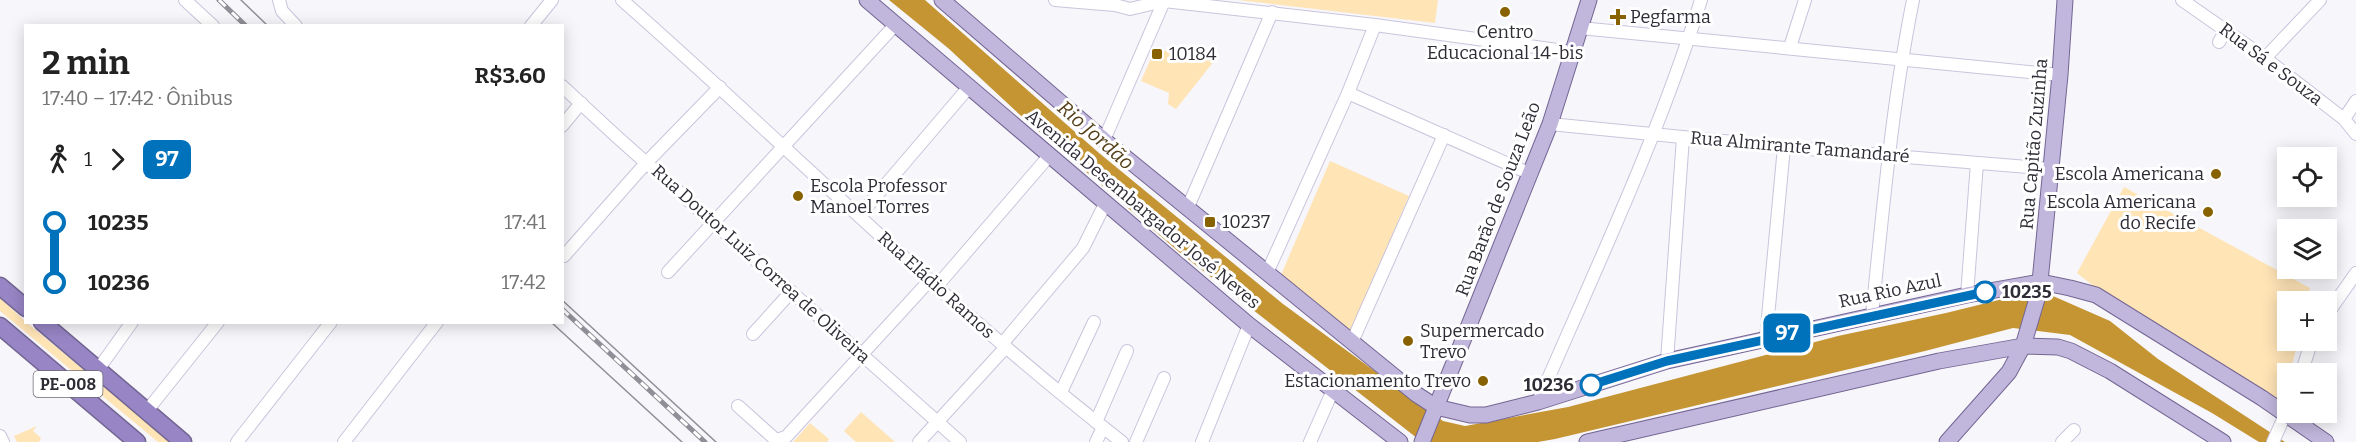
<!DOCTYPE html>
<html lang="pt">
<meta charset="utf-8">
<style>
:root{--surface:#fff;--page:#f6f6f6;--text:#222;--muted:#767676}
body{margin:0;font-family:Bitter,serif;background:var(--page);color:var(--text);height:100vh;display:flex;flex-direction:column;font-size:22px;white-space:nowrap}
*{box-sizing:border-box;margin:0}
p{font-size:20px;color:var(--muted)}
.icon{flex:none;width:33px;height:33px;fill:none;stroke:currentColor;stroke-width:2;stroke-linecap:round;stroke-linejoin:round}
.map{position:relative;flex:1;overflow:hidden}
.sheet{position:absolute;left:24px;top:24px;width:540px;height:300px;display:flex;flex-direction:column;background:var(--surface);border-radius:0px;box-shadow:0 3px 15px #0003}
.sheet>*{flex:none}
.badge{padding:0 12px;border-radius:9px;font-size:21px;line-height:39px}
.tools{position:absolute;left:2277px;top:147px;display:grid;gap:12px}
.tools a{display:grid;place-items:center;width:60px;height:60px;border-radius:0px;background:var(--surface);box-shadow:0 3px 15px #0003;font-size:30px}
.map>.badge{position:absolute;translate:-50% -50%;box-shadow:0 0 0 3px #fff}
.legs{display:flex;align-items:center;gap:9px;height:66px;padding:0 18px;font-size:20px}
.legs p{margin-inline-start:auto}
.head{display:flex;align-items:center;justify-content:space-between;height:102px;padding:0 18px}
h1{font-size:33px;font-weight:700;line-height:45px}
ul{padding:0 18px;list-style:none}
li{display:flex;align-items:center;gap:21px;height:60px;font-size:22px}
li i{display:grid;place-items:center;width:9px;height:100%;margin:0 8px;background:currentColor}
li i::after{content:'';width:15px;height:15px;margin:-8px;border:4px solid;border-radius:50%;background:var(--surface)}
li p{margin-inline-start:auto}
li:first-child i{background:linear-gradient(#0000 50%,currentColor 0)}
li:last-child i{background:linear-gradient(currentColor 50%,#0000 0)}
.map>svg:first-child{display:block}
.green{fill:#ffe4b6}
.water{fill:#c59533}
.lines{fill:none;stroke-linecap:round;stroke-linejoin:round}
.minor-casing{stroke:#cac4dc;stroke-width:14}
.major-casing{stroke:#736693;stroke-width:17}
.highway-casing{stroke:#736693;stroke-width:19}
.minor{stroke:#fff;stroke-width:12}
.major{stroke:#c1b6dc;stroke-width:15}
.highway{stroke:#9785c5;stroke-width:16}
.tram{stroke:#908e96;stroke-width:1.5}
.rail-casing{stroke:#908e96;stroke-width:5}
.rail{stroke:#fff;stroke-width:3;stroke-dasharray:9;stroke-linecap:butt}
.line-1-casing{stroke:#fff;stroke-width:14}
.line-1{stroke:#0072bc;stroke-width:9}
.poi-dot{fill:#886100;stroke:#fff;stroke-width:2}
.stop-1-dot{fill:#fff;stroke:#0072bc;stroke-width:3}
.labels{text-anchor:middle;dominant-baseline:central;stroke-width:6;stroke-linejoin:round;paint-order:stroke}
.shield{fill:#fff;stroke:#6d6b72;stroke-width:1.5}
.shield-label{font-size:16px;font-weight:bold;fill:#2f2c36}
.poi-label{font-size:18px;fill:#2f2c36;stroke:#fff;text-anchor:start}
.street-label{font-size:18px;fill:#2f2c36;stroke:#fff}
.stop-label{font-size:18px;font-weight:bold;fill:#2f2c36;stroke:#fff;text-anchor:start}
.water-label{font-size:20px;font-style:italic;fill:#56411a;stroke:#fff}
</style>
<div class="map">
<svg width="2356" height="442" viewBox="0 0 2356 442">
<rect width="100%" height="100%" fill="#f7f6fb"/>
<g class="green">
<path d="M 1238,0 L 1438,0 L 1435,23 Z"/>
<path d="M 1155,49 L 1215,60 L 1176,109 L 1168,104 L 1169,93 L 1141,81 Z"/>
<path d="M 1330,161 L 1409,196 L 1351,330 L 1348,330 L 1281,275 Z"/>
<path d="M 2124,187 L 2310,288 L 2307,301 L 2288,302 L 2288,340 L 2298,341 L 2290,373 L 2288,374 L 2287,385 L 2282,409 L 2169,346 L 2077,273 Z"/>
<path d="M 0,298 L 26,322 L 171,442 L 158,442 L 0,311 Z"/>
<path d="M 861,412 L 895,442 L 856,442 L 844,431 Z"/>
<path d="M 810,423 L 829,439 L 827,442 L 793,442 Z"/>
<path d="M 37,426 L 33,431 L 41,438 L 39,442 L 17,442 L 14,436 Z"/>
</g>
<path class="water" d="M 889,0 L 925,0 L 1099,153 L 1283,304 L 1443,421 L 1465,426 L 1568,407 L 1838,336 L 1946,313 L 2011,297 L 2053,296 L 2110,321 L 2158,359 L 2285,442 L 2259,442 L 2212,413 L 2070,335 L 2013,328 L 1925,351 L 1555,439 L 1538,442 L 1422,442 L 1179,252 L 1019,114 L 948,48 Z"/>
<g class="lines">
<defs>
<g id="minor">
<path d="M 185,0 L 213,26"/>
<path d="M 279,0 L 282,11 L 296,26"/>
<path d="M 622,0 C 789,147 946,306 1122,442"/>
<path d="M 1055,0 L 1115,5 L 1130,9 L 1164,1 L 1375,25 L 1572,52"/>
<path d="M 2182,0 L 2265,58 L 2344,119 L 2356,134"/>
<path d="M 531,26 L 552,0"/>
<path d="M 1580,28 L 2060,75"/>
<path d="M 2219,42 L 2226,30"/>
<path d="M 1790,47 L 1805,0"/>
<path d="M 2265,58 L 2320,0"/>
<path d="M 562,86 L 616,136 L 960,442"/>
<path d="M 1348,93 L 1531,174"/>
<path d="M 2344,119 L 2356,101"/>
<path d="M 1550,124 L 1784,147 L 2051,169"/>
<path d="M 562,126 L 581,103"/>
<path d="M 1104,140 L 1164,1"/>
<path d="M 1188,207 L 1272,12"/>
<path d="M 859,216 L 969,87"/>
<path d="M 564,256 L 646,163 L 720,87"/>
<path d="M 668,272 L 896,24"/>
<path d="M 1267,273 L 1348,93 L 1375,25"/>
<path d="M 937,286 L 1049,156"/>
<path d="M 1967,295 L 1977,163"/>
<path d="M 1872,315 C 1883,209 1892,104 1913,0"/>
<path d="M 2326,316 L 2356,273"/>
<path d="M 753,334 L 791,292"/>
<path d="M 1766,338 L 1784,147"/>
<path d="M 1352,342 L 1444,135"/>
<path d="M 1002,344 L 1083,248 L 1105,204"/>
<path d="M 1667,361 L 1683,137"/>
<path d="M 97,371 L 132,322"/>
<path d="M 2301,374 L 2312,340"/>
<path d="M 1061,392 L 1094,322"/>
<path d="M 1538,402 C 1595,270 1658,138 1701,0"/>
<path d="M 738,406 L 776,440 L 786,437 L 930,280"/>
<path d="M 146,412 L 218,322"/>
<path d="M 2301,412 L 2309,431"/>
<path d="M 1096,422 L 1127,351"/>
<path d="M 0,436 L 3,442"/>
<path d="M 237,442 L 331,322"/>
<path d="M 344,442 L 437,322"/>
<path d="M 919,442 L 1006,347"/>
<path d="M 1096,442 L 1103,427"/>
<path d="M 1136,442 L 1164,378"/>
<path d="M 1202,442 L 1249,325"/>
<path d="M 1310,442 L 1333,390"/>
<path d="M 2062,442 L 2074,430"/>
<path d="M 2273,442 L 2288,408"/>
</g>
<g id="major">
<path d="M 867,0 L 1249,325 L 1400,442"/>
<path d="M 942,0 L 1104,140 L 1416,394 L 1436,407 L 1470,415 L 1486,415 L 1538,402 L 1667,361 L 1967,295 L 2041,282 L 2070,288 L 2096,295 L 2262,398 L 2326,442"/>
<path d="M 1422,442 L 1550,124 L 1589,0"/>
<path d="M 1587,442 L 1939,361 L 2023,346 L 2058,347 L 2071,351 L 2110,371 L 2223,442"/>
<path d="M 1947,442 L 2009,372 L 2023,346 L 2039,292 L 2060,75 L 2065,0"/>
</g>
<g id="highway">
<path d="M 0,286 L 26,308"/>
<path d="M 42,322 L 183,442"/>
<path d="M 0,326 L 137,442"/>
</g>
</defs>
<use href="#minor" class="minor-casing"/>
<use href="#major" class="major-casing"/>
<use href="#highway" class="highway-casing"/>
<use href="#minor" class="minor"/>
<use href="#major" class="major"/>
<use href="#highway" class="highway"/>
<g class="tram">
<path d="M 241,0 L 268,26"/>
<path d="M 562,300 L 716,442"/>
<path d="M 551,322 L 682,442"/>
</g>
<defs>
<g id="rail">
<path d="M 219,0 L 246,26"/>
<path d="M 562,309 L 705,442"/>
</g>
</defs>
<use href="#rail" class="rail-casing"/>
<use href="#rail" class="rail"/>
</g>
<g class="lines">
<defs>
<path id="line-1" d="M 1591,385 L 1667,361 L 1985,292"/>
</defs>
<use href="#line-1" class="line-1-casing"/>
<use href="#line-1" class="line-1"/>
</g>
<g class="poi-dot">
<circle cx="1505" cy="12" r="6"/>
<path d="M1615 8h6v6h6v6h-6v6h-6v-6h-6v-6h6z"/>
<rect x="1151" y="48" width="12" height="12" rx="3"/>
<circle cx="2216" cy="174" r="6"/>
<circle cx="798" cy="196" r="6"/>
<circle cx="2208" cy="212" r="6"/>
<rect x="1204" y="216" width="12" height="12" rx="3"/>
<circle cx="1408" cy="341" r="6"/>
<circle cx="1483" cy="381" r="6"/>
</g>
<g class="stop-1-dot">
<circle cx="1985" cy="292" r="10"/>
<circle cx="1591" cy="385" r="10"/>
</g>
<g class="labels">
<rect class="shield" x="33.5" y="371" width="69" height="26" rx="4.5"/>
<g class="shield-label">
<text x="68" y="384">PE-008</text>
</g>
<g class="poi-label">
<text x="1630" y="17">Pegfarma</text>
<text x="1505" y="32" text-anchor="middle">Centro<tspan x="1505" dy="21">Educacional 14-bis</tspan></text>
<text x="1169" y="54">10184</text>
<text x="2204" y="174" text-anchor="end">Escola Americana</text>
<text x="810" y="186">Escola Professor<tspan x="810" dy="21">Manoel Torres</tspan></text>
<text x="2196" y="202" text-anchor="end">Escola Americana<tspan x="2196" dy="21">do Recife</tspan></text>
<text x="1222" y="222">10237</text>
<text x="1420" y="331">Supermercado<tspan x="1420" dy="21">Trevo</tspan></text>
<text x="1471" y="381" text-anchor="end">Estacionamento Trevo</text>
</g>
<g class="street-label">
<text transform="translate(2271 64) rotate(37)">Rua Sá e Souza</text>
<text transform="translate(2034 144) rotate(-85)">Rua Capitão Zuzinha</text>
<text transform="translate(1800 147) rotate(5)">Rua Almirante Tamandaré</text>
<text transform="translate(1498 199) rotate(-69)">Rua Barão de Souza Leão</text>
<text transform="translate(1143 209) rotate(40)">Avenida Desembargador José Neves</text>
<text transform="translate(761 264) rotate(42)">Rua Doutor Luiz Correa de Oliveira</text>
<text transform="translate(936 285) rotate(42)">Rua Eládio Ramos</text>
<text transform="translate(1890 291) rotate(-12)">Rua Rio Azul</text>
</g>
<g class="stop-label">
<text x="2002" y="292">10235</text>
<text x="1574" y="385" text-anchor="end">10236</text>
</g>
<g class="water-label">
<text transform="translate(1096 135) rotate(41)">Rio Jordão</text>
</g>
</g>
</svg>
<div class="tools">
<a><svg class="icon" aria-label="locate" viewBox="0 0 24 24"><circle cx="12" cy="12" r="6"/><path d="M12 2v4M12 18v4M2 12h4M18 12h4"/></svg></a>
<a><svg class="icon" aria-label="layers" viewBox="0 0 24 24"><path d="M12 4l9 5-9 5-9-5zM3 14l9 5 9-5"/></svg></a>
<a>+</a>
<a>−</a>
</div>
<b class="badge" style="left:1787px;top:333px;background:#0072bc;color:#fff">97</b>
<section class="sheet">
<div class="head"><div><h1>2 min</h1><p>17:40 – 17:42 · Ônibus</p></div><b>R$3.60</b></div>
<div class="legs"><svg class="icon" aria-label="walk" viewBox="0 0 24 24"><circle cx="13" cy="4" r="2"/><path d="M13 8l-2 6 4 7M11 14l-3 7M7 12l3-4h3l4 4"/></svg>1<svg class="icon" aria-label="forward" viewBox="0 0 24 24"><path d="M9 5l7 7-7 7"/></svg><b class="badge" style="background:#0072bc;color:#fff">97</b></div>
<ul>
<li><i style="color:#0072bc"></i><b>10235</b><p>17:41</p></li>
<li><i style="color:#0072bc"></i><b>10236</b><p>17:42</p></li>
</ul>
</section>
</div>
